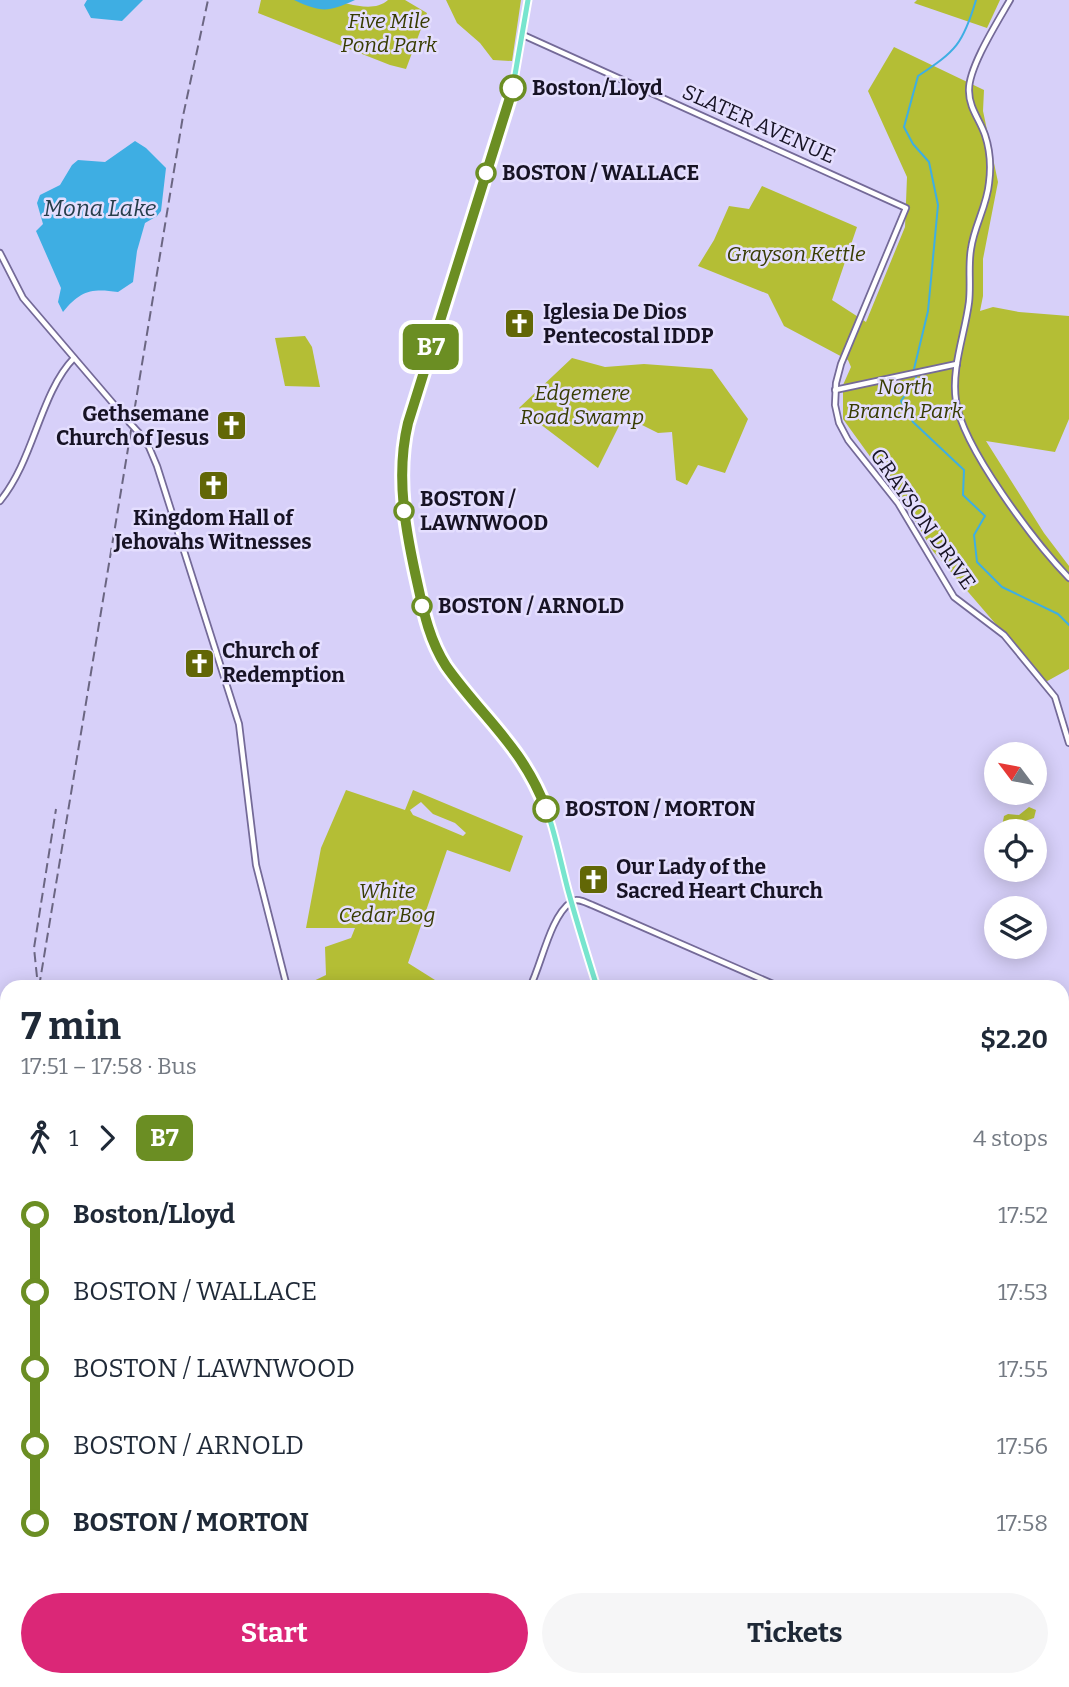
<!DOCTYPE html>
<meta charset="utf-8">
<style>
:root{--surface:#fff;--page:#f6f6f7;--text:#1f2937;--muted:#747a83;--accent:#db2777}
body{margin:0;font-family:Bitter,serif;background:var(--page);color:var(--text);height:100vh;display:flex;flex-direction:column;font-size:26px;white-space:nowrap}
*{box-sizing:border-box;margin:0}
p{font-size:23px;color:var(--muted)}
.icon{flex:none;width:38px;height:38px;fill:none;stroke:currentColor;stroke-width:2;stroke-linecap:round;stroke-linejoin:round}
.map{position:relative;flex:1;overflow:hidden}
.side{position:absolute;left:0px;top:980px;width:1069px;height:707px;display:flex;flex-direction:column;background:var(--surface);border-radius:21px 21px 0 0;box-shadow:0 4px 18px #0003}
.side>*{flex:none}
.badge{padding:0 14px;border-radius:10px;font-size:24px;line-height:46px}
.needle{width:46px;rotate:302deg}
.fabs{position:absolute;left:984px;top:742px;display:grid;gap:14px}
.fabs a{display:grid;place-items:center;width:63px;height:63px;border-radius:50%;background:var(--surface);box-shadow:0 4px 18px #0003;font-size:35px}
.map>.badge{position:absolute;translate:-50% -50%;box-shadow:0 0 0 4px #fff}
.legs{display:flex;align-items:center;gap:10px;height:77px;padding:0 21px;font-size:23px}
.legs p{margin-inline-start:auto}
.head{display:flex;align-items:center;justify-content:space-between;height:119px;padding:0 21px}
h1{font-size:38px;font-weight:700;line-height:52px}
.button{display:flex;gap:14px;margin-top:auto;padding:14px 21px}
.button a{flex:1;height:80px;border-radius:42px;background:var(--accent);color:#fff;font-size:28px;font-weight:700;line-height:80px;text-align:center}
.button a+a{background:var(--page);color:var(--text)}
ul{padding:0 21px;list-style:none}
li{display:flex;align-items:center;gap:24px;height:77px;font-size:26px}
li i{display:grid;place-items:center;width:10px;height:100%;margin:0 9px;background:currentColor}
li i::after{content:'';width:18px;height:18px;margin:-9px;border:5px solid;border-radius:50%;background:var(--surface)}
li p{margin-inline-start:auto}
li:first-child i{background:linear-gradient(#0000 50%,currentColor 0)}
li:last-child i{background:linear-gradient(currentColor 50%,#0000 0)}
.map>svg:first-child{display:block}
.green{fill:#b4be35;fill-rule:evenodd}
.water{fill:#3eaee3}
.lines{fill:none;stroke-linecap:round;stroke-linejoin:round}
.stream{stroke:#3eaee3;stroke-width:2}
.secondary-casing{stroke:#746a98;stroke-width:8}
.primary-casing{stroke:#fff;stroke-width:9}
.secondary{stroke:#fff;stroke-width:4.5}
.primary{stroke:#77e5ce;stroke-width:5}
.rail{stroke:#6b6682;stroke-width:2;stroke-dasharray:10 5;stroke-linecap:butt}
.secondary-bridge-casing{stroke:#746a98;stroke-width:8;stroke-linecap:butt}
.secondary-bridge{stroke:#fff;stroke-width:4.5}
.line-1-casing{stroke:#fff;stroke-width:16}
.line-1{stroke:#6b8e23;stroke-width:10}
.stop-1-dot{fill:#fff;stroke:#6b8e23;stroke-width:3.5}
.labels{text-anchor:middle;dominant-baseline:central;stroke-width:5;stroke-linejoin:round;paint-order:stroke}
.park-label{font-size:21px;font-style:italic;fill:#383c02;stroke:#e4defe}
.stop-label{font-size:21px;font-weight:bold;fill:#171325;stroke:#e4defe;text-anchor:start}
.street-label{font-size:21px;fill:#171325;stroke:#e4defe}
.poi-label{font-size:21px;font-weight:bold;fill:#171325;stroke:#e4defe;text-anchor:start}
.water-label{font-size:23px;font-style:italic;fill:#263e4b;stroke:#e4defe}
</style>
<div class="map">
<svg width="1069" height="1687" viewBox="0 0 1069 1687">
<rect width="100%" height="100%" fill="#d7d0f9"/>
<g class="green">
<path d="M 261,0 C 283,0 307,0 329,0 C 347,2 372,14 388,0 L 405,0 L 427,13 L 406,69 L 390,65 L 258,13 Z"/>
<path d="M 446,0 L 521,0 L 512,61 L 493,60 L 480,43 L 457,23 Z"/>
<path d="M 917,0 L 1000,0 L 987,28 L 914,3 Z"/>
<path d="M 894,47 L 984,90 L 983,111 L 998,182 L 983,259 L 983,296 L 980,311 L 993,307 L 1019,312 L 1069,316 L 1069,419 L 1055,452 L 986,441 L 1044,533 L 1069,566 L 1069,669 L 1042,684 L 1037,672 L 933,551 L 908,509 L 843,419 L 843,385 L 851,367 L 848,360 L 784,326 L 768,294 L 698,266 L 714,240 L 729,206 L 749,209 L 762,186 L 857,227 L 832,300 L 866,322 L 905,227 L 907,177 L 868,91 Z"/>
<path d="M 305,336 L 312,347 L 320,387 L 285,386 L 275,338 Z"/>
<path d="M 572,358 L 605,367 L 644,364 L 712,369 L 748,419 L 725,473 L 698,465 L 687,485 L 676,480 L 672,432 L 658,433 L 624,416 L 598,468 L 519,408 Z"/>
<path d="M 346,790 L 405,810 L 413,790 L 523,836 L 510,872 L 447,850 L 408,963 L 435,980 L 432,987 L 301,987 L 326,975 L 325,947 L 351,938 L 355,928 L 306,928 L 321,848 ZM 421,802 L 433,814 L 455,823 L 466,833 L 463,836 L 413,815 L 410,810 Z"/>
<path d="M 1029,807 L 1036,810 L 1034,818 L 1019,823 L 1015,831 L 1001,831 L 1004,816 L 1008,814 L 1019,815 Z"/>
<path d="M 1062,1565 L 1069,1568 L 1069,1687 L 693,1686 L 695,1680 L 1062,1680 Z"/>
<path d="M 111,1680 L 362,1680 L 366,1687 L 109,1687 Z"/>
</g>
<g class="water">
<path d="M 87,0 L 143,0 L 122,21 L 91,18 L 84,5 Z"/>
<path d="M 294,0 L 355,0 C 328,12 322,13 294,0 Z"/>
<path d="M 135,141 L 146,148 L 166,168 L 161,211 L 157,216 L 145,223 L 137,251 L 133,282 L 118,292 C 91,288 80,291 63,312 L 58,302 L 61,288 L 36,231 L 43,224 L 37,203 L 40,195 L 60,185 L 72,165 L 78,160 L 105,162 Z"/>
<path d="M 7,1082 L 7,1143 L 0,1141 L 0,1087 Z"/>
</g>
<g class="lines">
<g class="stream">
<path d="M 914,369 L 928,311 L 938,205 L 929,162 L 913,144 L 904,127 L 918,76 C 956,51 963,44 976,0"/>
<path d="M 916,376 L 916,380 L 901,401 L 913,422 L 964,470 L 963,495 L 985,516 L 974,535 L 977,562 L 1002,587 L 1058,614 L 1069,625"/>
</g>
<defs>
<g id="secondary">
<path d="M 1010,0 C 998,21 968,68 969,91 C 969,108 980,120 985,135 C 990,150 991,168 989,183 C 987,206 974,226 971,249 C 968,266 971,284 969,302 C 965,334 951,368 956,401 C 962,447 1036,544 1069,578"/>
<path d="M 523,35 L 906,208 L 841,364 L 836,383 L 835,405 L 839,423 L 848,440 L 898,503 L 954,597 L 1004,635 L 1055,697 L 1069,743"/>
<path d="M 0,253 L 23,298 L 129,422"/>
<path d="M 835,390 L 957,364"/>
<path d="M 139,433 L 149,447 L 157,466 L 239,724 L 256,865 L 287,987"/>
<path d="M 0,501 C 34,460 40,393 74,358"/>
<path d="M 530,987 C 542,963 550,917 571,902 C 577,897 586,903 592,905 L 780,987"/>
<path d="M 1062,1109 L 1069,1111"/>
<path d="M 0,1545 L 7,1528"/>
</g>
<g id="primary">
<path d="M 528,0 L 512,92 L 408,423 C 395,477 406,533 418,586 C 424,614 429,641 446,665 C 475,708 515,741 538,788 C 553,821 559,856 568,890 C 577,923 587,955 597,987"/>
<path d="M 0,1461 L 7,1465"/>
<path d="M 0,1467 L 7,1471"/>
<path d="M 369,1680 L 372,1687"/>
<path d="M 585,1680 L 586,1687"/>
</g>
</defs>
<use href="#secondary" class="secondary-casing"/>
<use href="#primary" class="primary-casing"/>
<use href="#secondary" class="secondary"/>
<use href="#primary" class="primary"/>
<g class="rail">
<path d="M 37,977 L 34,948 L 56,809"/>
<path d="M 39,987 L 183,116 L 208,0"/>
<path d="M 0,1223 L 7,1180"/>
</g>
<defs>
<path id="secondary-bridge" d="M 129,422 L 139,433"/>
</defs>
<use href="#secondary-bridge" class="secondary-bridge-casing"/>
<use href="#secondary-bridge" class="secondary-bridge"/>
</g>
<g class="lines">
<defs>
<path id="line-1" d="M 513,88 L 408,423 C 395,477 406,533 418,586 C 424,614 430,641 446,666 C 482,717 523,747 546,809"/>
</defs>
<use href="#line-1" class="line-1-casing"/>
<use href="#line-1" class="line-1"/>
</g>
<defs>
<symbol id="church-square" viewBox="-11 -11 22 22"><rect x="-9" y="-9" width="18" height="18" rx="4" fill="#626706" stroke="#e4defe"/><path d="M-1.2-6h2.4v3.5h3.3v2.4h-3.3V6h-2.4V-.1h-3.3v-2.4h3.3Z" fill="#fff"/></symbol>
</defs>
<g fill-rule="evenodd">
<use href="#church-square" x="502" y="306" width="35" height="35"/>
<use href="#church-square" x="214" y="408" width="35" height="35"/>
<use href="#church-square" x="196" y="468" width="35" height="35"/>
<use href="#church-square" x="182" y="646" width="35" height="35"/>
<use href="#church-square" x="576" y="862" width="35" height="35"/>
</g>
<g class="stop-1-dot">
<circle cx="513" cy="88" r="12"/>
<circle cx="486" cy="173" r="9"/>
<circle cx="404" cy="511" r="9"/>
<circle cx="422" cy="606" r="9"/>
<circle cx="546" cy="809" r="12"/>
</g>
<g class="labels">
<g class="park-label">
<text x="389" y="21">Five Mile<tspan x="389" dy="24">Pond Park</tspan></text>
<text x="796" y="254">Grayson Kettle</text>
<text x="905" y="387">North<tspan x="905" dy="24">Branch Park</tspan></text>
<text x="582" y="393">Edgemere<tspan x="582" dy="24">Road Swamp</tspan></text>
<text x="387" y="891">White<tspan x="387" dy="24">Cedar Bog</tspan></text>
</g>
<g class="stop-label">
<text x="532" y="88">Boston/Lloyd</text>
<text x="502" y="173">BOSTON / WALLACE</text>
<text x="420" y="499">BOSTON /<tspan x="420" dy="24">LAWNWOOD</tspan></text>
<text x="438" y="606">BOSTON / ARNOLD</text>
<text x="565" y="809">BOSTON / MORTON</text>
</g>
<g class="street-label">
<text transform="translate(759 124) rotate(24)">SLATER AVENUE</text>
<text transform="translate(923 519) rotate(55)">GRAYSON DRIVE</text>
</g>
<g class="poi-label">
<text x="543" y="312">Iglesia De Dios<tspan x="543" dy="24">Pentecostal IDDP</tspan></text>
<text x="209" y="414" text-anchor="end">Gethsemane<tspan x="209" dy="24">Church of Jesus</tspan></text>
<text x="213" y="518" text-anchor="middle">Kingdom Hall of<tspan x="213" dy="24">Jehovahs Witnesses</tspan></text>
<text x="222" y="651">Church of<tspan x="222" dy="24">Redemption</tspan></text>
<text x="616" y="867">Our Lady of the<tspan x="616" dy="24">Sacred Heart Church</tspan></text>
</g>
<g class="water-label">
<text x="100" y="208">Mona Lake</text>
</g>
</g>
</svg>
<div class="fabs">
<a><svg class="needle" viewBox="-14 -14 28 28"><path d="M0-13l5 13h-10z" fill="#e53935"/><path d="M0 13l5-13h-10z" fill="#747a83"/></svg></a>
<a><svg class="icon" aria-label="locate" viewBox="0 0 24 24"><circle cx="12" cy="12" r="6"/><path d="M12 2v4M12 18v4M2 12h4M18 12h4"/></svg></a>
<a><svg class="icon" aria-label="layers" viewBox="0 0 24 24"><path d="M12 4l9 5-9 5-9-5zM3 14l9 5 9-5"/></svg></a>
</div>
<b class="badge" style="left:431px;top:347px;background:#6b8e23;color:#fff">B7</b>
<section class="side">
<div class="head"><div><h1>7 min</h1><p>17:51 – 17:58 · Bus</p></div><b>$2.20</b></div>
<div class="legs"><svg class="icon" aria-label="walk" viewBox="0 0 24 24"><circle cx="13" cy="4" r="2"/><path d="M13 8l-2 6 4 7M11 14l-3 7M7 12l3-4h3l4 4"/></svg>1<svg class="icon" aria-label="forward" viewBox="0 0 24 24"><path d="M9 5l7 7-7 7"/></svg><b class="badge" style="background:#6b8e23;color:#fff">B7</b><p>4 stops</p></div>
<ul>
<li><i style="color:#6b8e23"></i><b>Boston/Lloyd</b><p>17:52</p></li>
<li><i style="color:#6b8e23"></i><span>BOSTON / WALLACE</span><p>17:53</p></li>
<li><i style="color:#6b8e23"></i><span>BOSTON / LAWNWOOD</span><p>17:55</p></li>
<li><i style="color:#6b8e23"></i><span>BOSTON / ARNOLD</span><p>17:56</p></li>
<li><i style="color:#6b8e23"></i><b>BOSTON / MORTON</b><p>17:58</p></li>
</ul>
<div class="button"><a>Start</a><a>Tickets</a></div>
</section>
</div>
